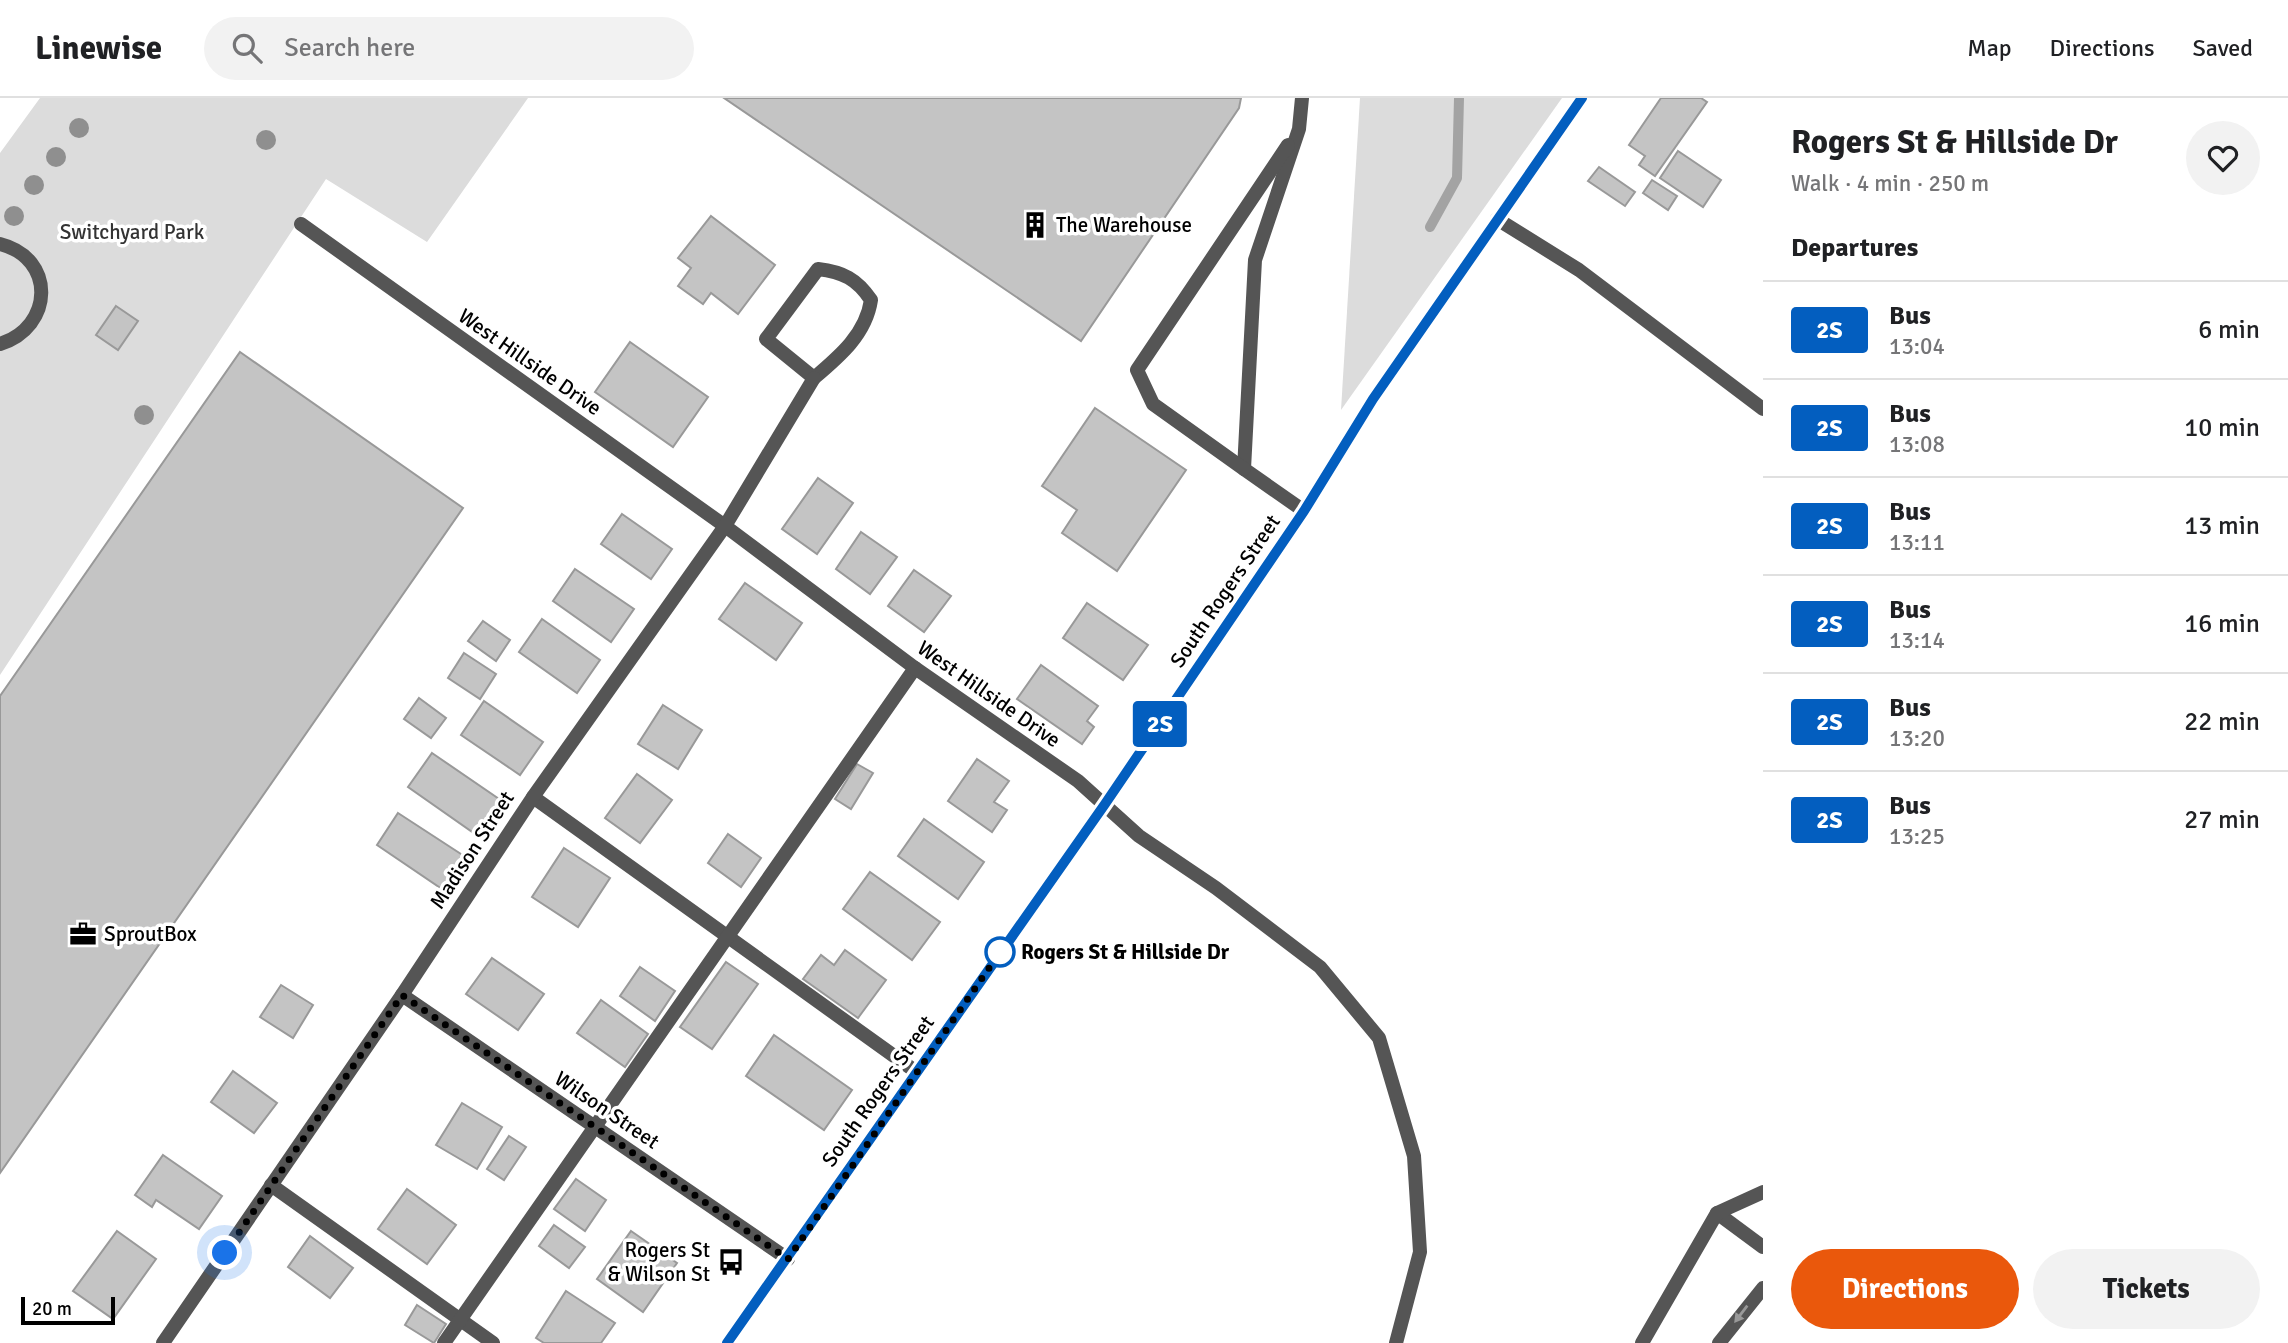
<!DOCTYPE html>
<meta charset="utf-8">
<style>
:root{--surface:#fff;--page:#f2f2f2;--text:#202124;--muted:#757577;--line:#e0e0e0;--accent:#ea580c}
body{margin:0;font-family:Signika,sans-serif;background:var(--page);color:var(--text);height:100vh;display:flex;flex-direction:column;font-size:26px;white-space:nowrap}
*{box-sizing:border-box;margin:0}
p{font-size:23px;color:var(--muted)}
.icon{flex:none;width:38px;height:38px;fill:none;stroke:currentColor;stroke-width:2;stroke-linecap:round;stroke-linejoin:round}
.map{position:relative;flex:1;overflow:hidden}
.panel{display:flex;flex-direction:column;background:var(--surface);width:525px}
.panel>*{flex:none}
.badge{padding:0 14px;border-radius:5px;font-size:24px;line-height:46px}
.scale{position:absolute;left:21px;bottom:18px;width:94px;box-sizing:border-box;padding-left:7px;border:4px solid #000;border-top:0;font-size:19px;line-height:24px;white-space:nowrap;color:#000;-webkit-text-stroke:5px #fff;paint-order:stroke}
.you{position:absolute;width:35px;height:35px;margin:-18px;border:5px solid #fff;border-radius:50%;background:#1a73e8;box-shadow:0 0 0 10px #1a73e833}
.map>.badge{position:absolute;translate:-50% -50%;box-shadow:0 0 0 4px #fff}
h2{padding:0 28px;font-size:26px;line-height:63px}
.round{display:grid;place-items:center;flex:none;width:74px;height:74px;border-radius:37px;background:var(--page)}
.headline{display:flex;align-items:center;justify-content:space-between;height:119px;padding:0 28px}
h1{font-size:33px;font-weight:700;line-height:52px}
.action{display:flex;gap:14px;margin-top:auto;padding:14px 28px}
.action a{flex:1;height:80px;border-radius:42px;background:var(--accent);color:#fff;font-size:28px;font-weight:700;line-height:80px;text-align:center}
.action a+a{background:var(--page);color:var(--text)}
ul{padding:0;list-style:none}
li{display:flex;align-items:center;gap:21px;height:98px;padding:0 28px;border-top:2px solid var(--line)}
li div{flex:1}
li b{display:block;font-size:26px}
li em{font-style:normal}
li .badge{min-width:77px;font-weight:700;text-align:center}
header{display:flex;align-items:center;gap:42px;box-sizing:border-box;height:98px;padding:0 35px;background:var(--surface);border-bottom:2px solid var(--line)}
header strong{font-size:33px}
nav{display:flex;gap:38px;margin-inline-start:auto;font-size:24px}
.search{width:490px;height:63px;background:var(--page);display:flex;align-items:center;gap:18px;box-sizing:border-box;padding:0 24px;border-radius:38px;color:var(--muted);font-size:26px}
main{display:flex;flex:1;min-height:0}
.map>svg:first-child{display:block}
.green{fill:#dcdcdc}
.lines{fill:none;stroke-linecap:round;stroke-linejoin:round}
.stream{stroke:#a3a3a3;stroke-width:10}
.building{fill:#c4c4c4;stroke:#999;stroke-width:2}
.service{stroke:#555;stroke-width:14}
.minor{stroke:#555;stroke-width:14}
.tertiary{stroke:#555;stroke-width:14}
.tree{fill:#8f8f8f}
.oneway{fill:#999}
.line-casing{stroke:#fff;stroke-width:16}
.line{stroke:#035ebf;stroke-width:10}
.walk{stroke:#000;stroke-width:7;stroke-dasharray:0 12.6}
.stop-dot{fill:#fff;stroke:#035ebf;stroke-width:3.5}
.labels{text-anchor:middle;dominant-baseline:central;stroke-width:7;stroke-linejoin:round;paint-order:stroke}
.poi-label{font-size:21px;fill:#000;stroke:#fff;text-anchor:start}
.park-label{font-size:21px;fill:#333;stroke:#fff}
.street-label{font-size:21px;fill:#000;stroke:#fff}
.stop-label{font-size:21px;font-weight:bold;fill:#000;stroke:#fff;text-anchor:start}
</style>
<header>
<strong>Linewise</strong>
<div class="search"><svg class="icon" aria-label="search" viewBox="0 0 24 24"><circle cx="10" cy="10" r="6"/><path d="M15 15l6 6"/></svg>Search here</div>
<nav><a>Map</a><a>Directions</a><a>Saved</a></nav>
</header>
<main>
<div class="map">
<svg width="1763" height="1245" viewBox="0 0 1763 1245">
<rect width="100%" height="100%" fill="#fff"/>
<g class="green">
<path d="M 40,0 L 528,0 L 427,144 L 326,81 L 0,577 L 0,55 Z"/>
<path d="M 1360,0 L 1562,0 L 1341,312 Z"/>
</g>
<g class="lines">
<path class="stream" d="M 1430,129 L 1457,80 L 1459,0"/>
</g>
<g class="building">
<path d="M 724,0 L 1241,0 L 1239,10 L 1081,243 Z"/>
<path d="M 1661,0 L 1701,0 L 1707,4 L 1655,78 L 1639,67 L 1645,58 L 1629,47 Z"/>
<path d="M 1678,53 L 1721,82 L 1703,109 L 1660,80 Z"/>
<path d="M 1599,69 L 1635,94 L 1625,108 L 1588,83 Z"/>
<path d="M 1652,82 L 1677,98 L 1668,112 L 1643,95 Z"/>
<path d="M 711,118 L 775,167 L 738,216 L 711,195 L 703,206 L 678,188 L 691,170 L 678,160 Z"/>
<path d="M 116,208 L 138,223 L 118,252 L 96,237 Z"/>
<path d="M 630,244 L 708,299 L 673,349 L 595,294 Z"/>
<path d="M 240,254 L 463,410 L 0,1075 L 0,598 Z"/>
<path d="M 1095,310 L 1186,372 L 1117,473 L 1062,435 L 1077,412 L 1042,388 Z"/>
<path d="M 818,380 L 853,405 L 817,456 L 782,431 Z"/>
<path d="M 622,416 L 672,451 L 651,481 L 601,446 Z"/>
<path d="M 861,434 L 897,459 L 870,496 L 836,471 Z"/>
<path d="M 575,471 L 634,511 L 611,544 L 553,503 Z"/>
<path d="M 914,472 L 951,498 L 924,534 L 888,508 Z"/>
<path d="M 745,485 L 802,525 L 776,562 L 719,521 Z"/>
<path d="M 1087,505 L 1148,547 L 1123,582 L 1063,540 Z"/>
<path d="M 542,521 L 600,562 L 577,595 L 519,554 Z"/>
<path d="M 483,523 L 510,542 L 496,563 L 468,543 Z"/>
<path d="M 464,555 L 496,576 L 480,601 L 448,580 Z"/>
<path d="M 1041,567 L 1098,608 L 1087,623 L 1094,629 L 1082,646 L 1017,601 Z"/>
<path d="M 419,600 L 446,620 L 431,640 L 404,621 Z"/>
<path d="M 484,603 L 543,644 L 520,677 L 461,637 Z"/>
<path d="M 663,607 L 702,632 L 678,671 L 638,646 Z"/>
<path d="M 432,655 L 502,703 L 478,738 L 408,689 Z"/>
<path d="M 977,661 L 1009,683 L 994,704 L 1007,712 L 992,734 L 948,703 Z"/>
<path d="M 857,666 L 873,675 L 851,711 L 835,701 Z"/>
<path d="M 637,676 L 672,702 L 640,745 L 605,720 Z"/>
<path d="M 398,715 L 464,758 L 442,791 L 377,747 Z"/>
<path d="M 924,721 L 984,764 L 958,801 L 898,758 Z"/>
<path d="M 728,736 L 761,760 L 741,789 L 708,765 Z"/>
<path d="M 564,750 L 610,780 L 578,829 L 532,799 Z"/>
<path d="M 870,774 L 940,824 L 912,862 L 843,811 Z"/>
<path d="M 845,852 L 886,882 L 858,920 L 803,881 L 821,857 L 834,867 Z"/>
<path d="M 492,860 L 544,896 L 518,932 L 466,896 Z"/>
<path d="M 726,864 L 758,886 L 712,951 L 680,929 Z"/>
<path d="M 640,869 L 675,893 L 655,923 L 620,898 Z"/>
<path d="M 281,887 L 313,907 L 293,940 L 260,919 Z"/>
<path d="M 601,902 L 648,936 L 625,969 L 577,935 Z"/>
<path d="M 774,937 L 852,992 L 824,1032 L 746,978 Z"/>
<path d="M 233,973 L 277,1005 L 254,1035 L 211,1004 Z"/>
<path d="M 462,1005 L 502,1029 L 477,1071 L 436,1047 Z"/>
<path d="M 509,1038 L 526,1049 L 504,1082 L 487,1071 Z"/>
<path d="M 163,1057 L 222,1098 L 199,1131 L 156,1102 L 152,1109 L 135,1097 Z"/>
<path d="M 576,1081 L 606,1102 L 585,1133 L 554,1111 Z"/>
<path d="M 407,1091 L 456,1127 L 427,1166 L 378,1131 Z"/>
<path d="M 554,1127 L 585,1149 L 569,1170 L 539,1148 Z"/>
<path d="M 117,1133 L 156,1161 L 113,1221 L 73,1193 Z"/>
<path d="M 631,1133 L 677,1165 L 643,1214 L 597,1181 Z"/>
<path d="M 310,1138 L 353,1170 L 330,1200 L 288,1169 Z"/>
<path d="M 566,1193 L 615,1225 L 601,1245 L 544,1245 L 536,1240 Z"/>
<path d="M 417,1207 L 446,1226 L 434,1245 L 405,1227 Z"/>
</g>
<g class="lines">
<g class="service">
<path d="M 1302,0 L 1299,31 L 1255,162 L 1244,371 L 1304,413"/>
<path d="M 1497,121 L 1579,172 L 1763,311"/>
<path d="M 0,146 C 56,160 54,229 0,246"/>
<path d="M 818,171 C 843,174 857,181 871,202 C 866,236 840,258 814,280 L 766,241 Z"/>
<path d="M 1244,371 L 1153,306 L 1137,272 L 1288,47"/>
<path d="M 533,699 L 915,973"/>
<path d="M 271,1087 L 493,1245"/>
<path d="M 1717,1115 L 1763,1149"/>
<path d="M 444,1245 L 915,570"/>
<path d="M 1642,1245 L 1717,1115 L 1763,1094"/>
<path d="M 1719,1245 L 1763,1190"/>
</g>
<g class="minor">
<path d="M 301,126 L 725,428 L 915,570 L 1078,683 L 1139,738 L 1216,790 L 1320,869 L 1379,940 L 1414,1058 L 1420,1154 L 1396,1245"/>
<path d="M 402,897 L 788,1161"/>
<path d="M 163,1245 L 402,897 L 533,699 L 725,428 L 814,280"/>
</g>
<path class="tertiary" d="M 727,1245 L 1105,706 L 1304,413 L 1373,301 L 1582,0"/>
</g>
<g class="tree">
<circle cx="79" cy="30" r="10"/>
<circle cx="266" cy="42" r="10"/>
<circle cx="56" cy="59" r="10"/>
<circle cx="34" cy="87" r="10"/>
<circle cx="14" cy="118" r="10"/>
<circle cx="144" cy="317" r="10"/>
</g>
<defs><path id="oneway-solid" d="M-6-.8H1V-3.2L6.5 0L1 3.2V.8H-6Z" transform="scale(1.75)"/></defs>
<use class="oneway" href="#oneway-solid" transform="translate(1741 1216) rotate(127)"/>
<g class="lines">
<defs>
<path id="line" d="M 727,1245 L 1105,706 L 1304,413 L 1373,301 L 1582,0"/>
</defs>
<use href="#line" class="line-casing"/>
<use href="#line" class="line"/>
<path class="walk" d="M 225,1155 L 402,897 L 788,1161 L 1005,847 L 1000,854"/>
</g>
<defs>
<symbol id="building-bare" viewBox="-9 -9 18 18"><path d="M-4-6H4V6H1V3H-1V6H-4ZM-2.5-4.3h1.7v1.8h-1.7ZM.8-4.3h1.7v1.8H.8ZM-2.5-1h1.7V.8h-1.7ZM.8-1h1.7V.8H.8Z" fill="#000" stroke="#fff" stroke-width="2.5" paint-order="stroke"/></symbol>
<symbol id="office-bare" viewBox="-9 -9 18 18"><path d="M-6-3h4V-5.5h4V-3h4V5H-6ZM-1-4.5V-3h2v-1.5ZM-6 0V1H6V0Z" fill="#000" stroke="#fff" stroke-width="2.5" paint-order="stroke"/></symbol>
<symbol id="bus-bare" viewBox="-9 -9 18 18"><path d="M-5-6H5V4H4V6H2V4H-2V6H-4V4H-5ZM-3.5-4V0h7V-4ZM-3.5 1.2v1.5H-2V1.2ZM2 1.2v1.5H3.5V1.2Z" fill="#000" stroke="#fff" stroke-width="2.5" paint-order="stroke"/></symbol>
</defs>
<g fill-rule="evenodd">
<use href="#building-bare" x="1016" y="108" width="38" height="38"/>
<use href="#office-bare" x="64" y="817" width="38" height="38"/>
<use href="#bus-bare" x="712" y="1145" width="38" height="38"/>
</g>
<circle class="stop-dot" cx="1000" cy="854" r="14"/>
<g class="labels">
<g class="poi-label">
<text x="1056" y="127">The Warehouse</text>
<text x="104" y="836">SproutBox</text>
<text x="710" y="1152" text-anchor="end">Rogers St<tspan x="710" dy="24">&amp; Wilson St</tspan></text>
</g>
<g class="park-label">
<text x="132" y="134">Switchyard Park</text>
</g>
<g class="street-label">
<text transform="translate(530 264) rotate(35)">West Hillside Drive</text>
<text transform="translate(1225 493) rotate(-56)">South Rogers Street</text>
<text transform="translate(989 596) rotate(35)">West Hillside Drive</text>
<text transform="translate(472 752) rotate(-57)">Madison Street</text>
<text transform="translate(878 993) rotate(-55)">South Rogers Street</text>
<text transform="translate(607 1012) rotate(34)">Wilson Street</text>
</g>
<g class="stop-label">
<text x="1021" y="854">Rogers St &amp; Hillside Dr</text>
</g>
</g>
</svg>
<div class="scale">20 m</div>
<div class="you" style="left:225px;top:1155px"></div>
<b class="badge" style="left:1160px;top:626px;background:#035ebf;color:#fff">2S</b>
</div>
<section class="panel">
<div class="headline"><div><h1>Rogers St &amp; Hillside Dr</h1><p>Walk · 4 min · 250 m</p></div><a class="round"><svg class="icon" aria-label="heart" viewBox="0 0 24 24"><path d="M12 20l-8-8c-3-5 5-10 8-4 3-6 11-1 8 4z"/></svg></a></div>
<h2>Departures</h2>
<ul>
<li><span class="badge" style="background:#035ebf;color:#fff">2S</span><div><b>Bus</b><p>13:04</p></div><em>6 min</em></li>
<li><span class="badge" style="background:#035ebf;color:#fff">2S</span><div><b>Bus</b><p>13:08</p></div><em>10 min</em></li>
<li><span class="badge" style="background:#035ebf;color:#fff">2S</span><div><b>Bus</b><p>13:11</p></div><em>13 min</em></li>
<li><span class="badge" style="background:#035ebf;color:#fff">2S</span><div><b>Bus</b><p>13:14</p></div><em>16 min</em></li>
<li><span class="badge" style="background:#035ebf;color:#fff">2S</span><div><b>Bus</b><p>13:20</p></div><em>22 min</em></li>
<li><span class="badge" style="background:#035ebf;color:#fff">2S</span><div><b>Bus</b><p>13:25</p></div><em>27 min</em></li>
</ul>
<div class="action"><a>Directions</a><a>Tickets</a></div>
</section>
</main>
